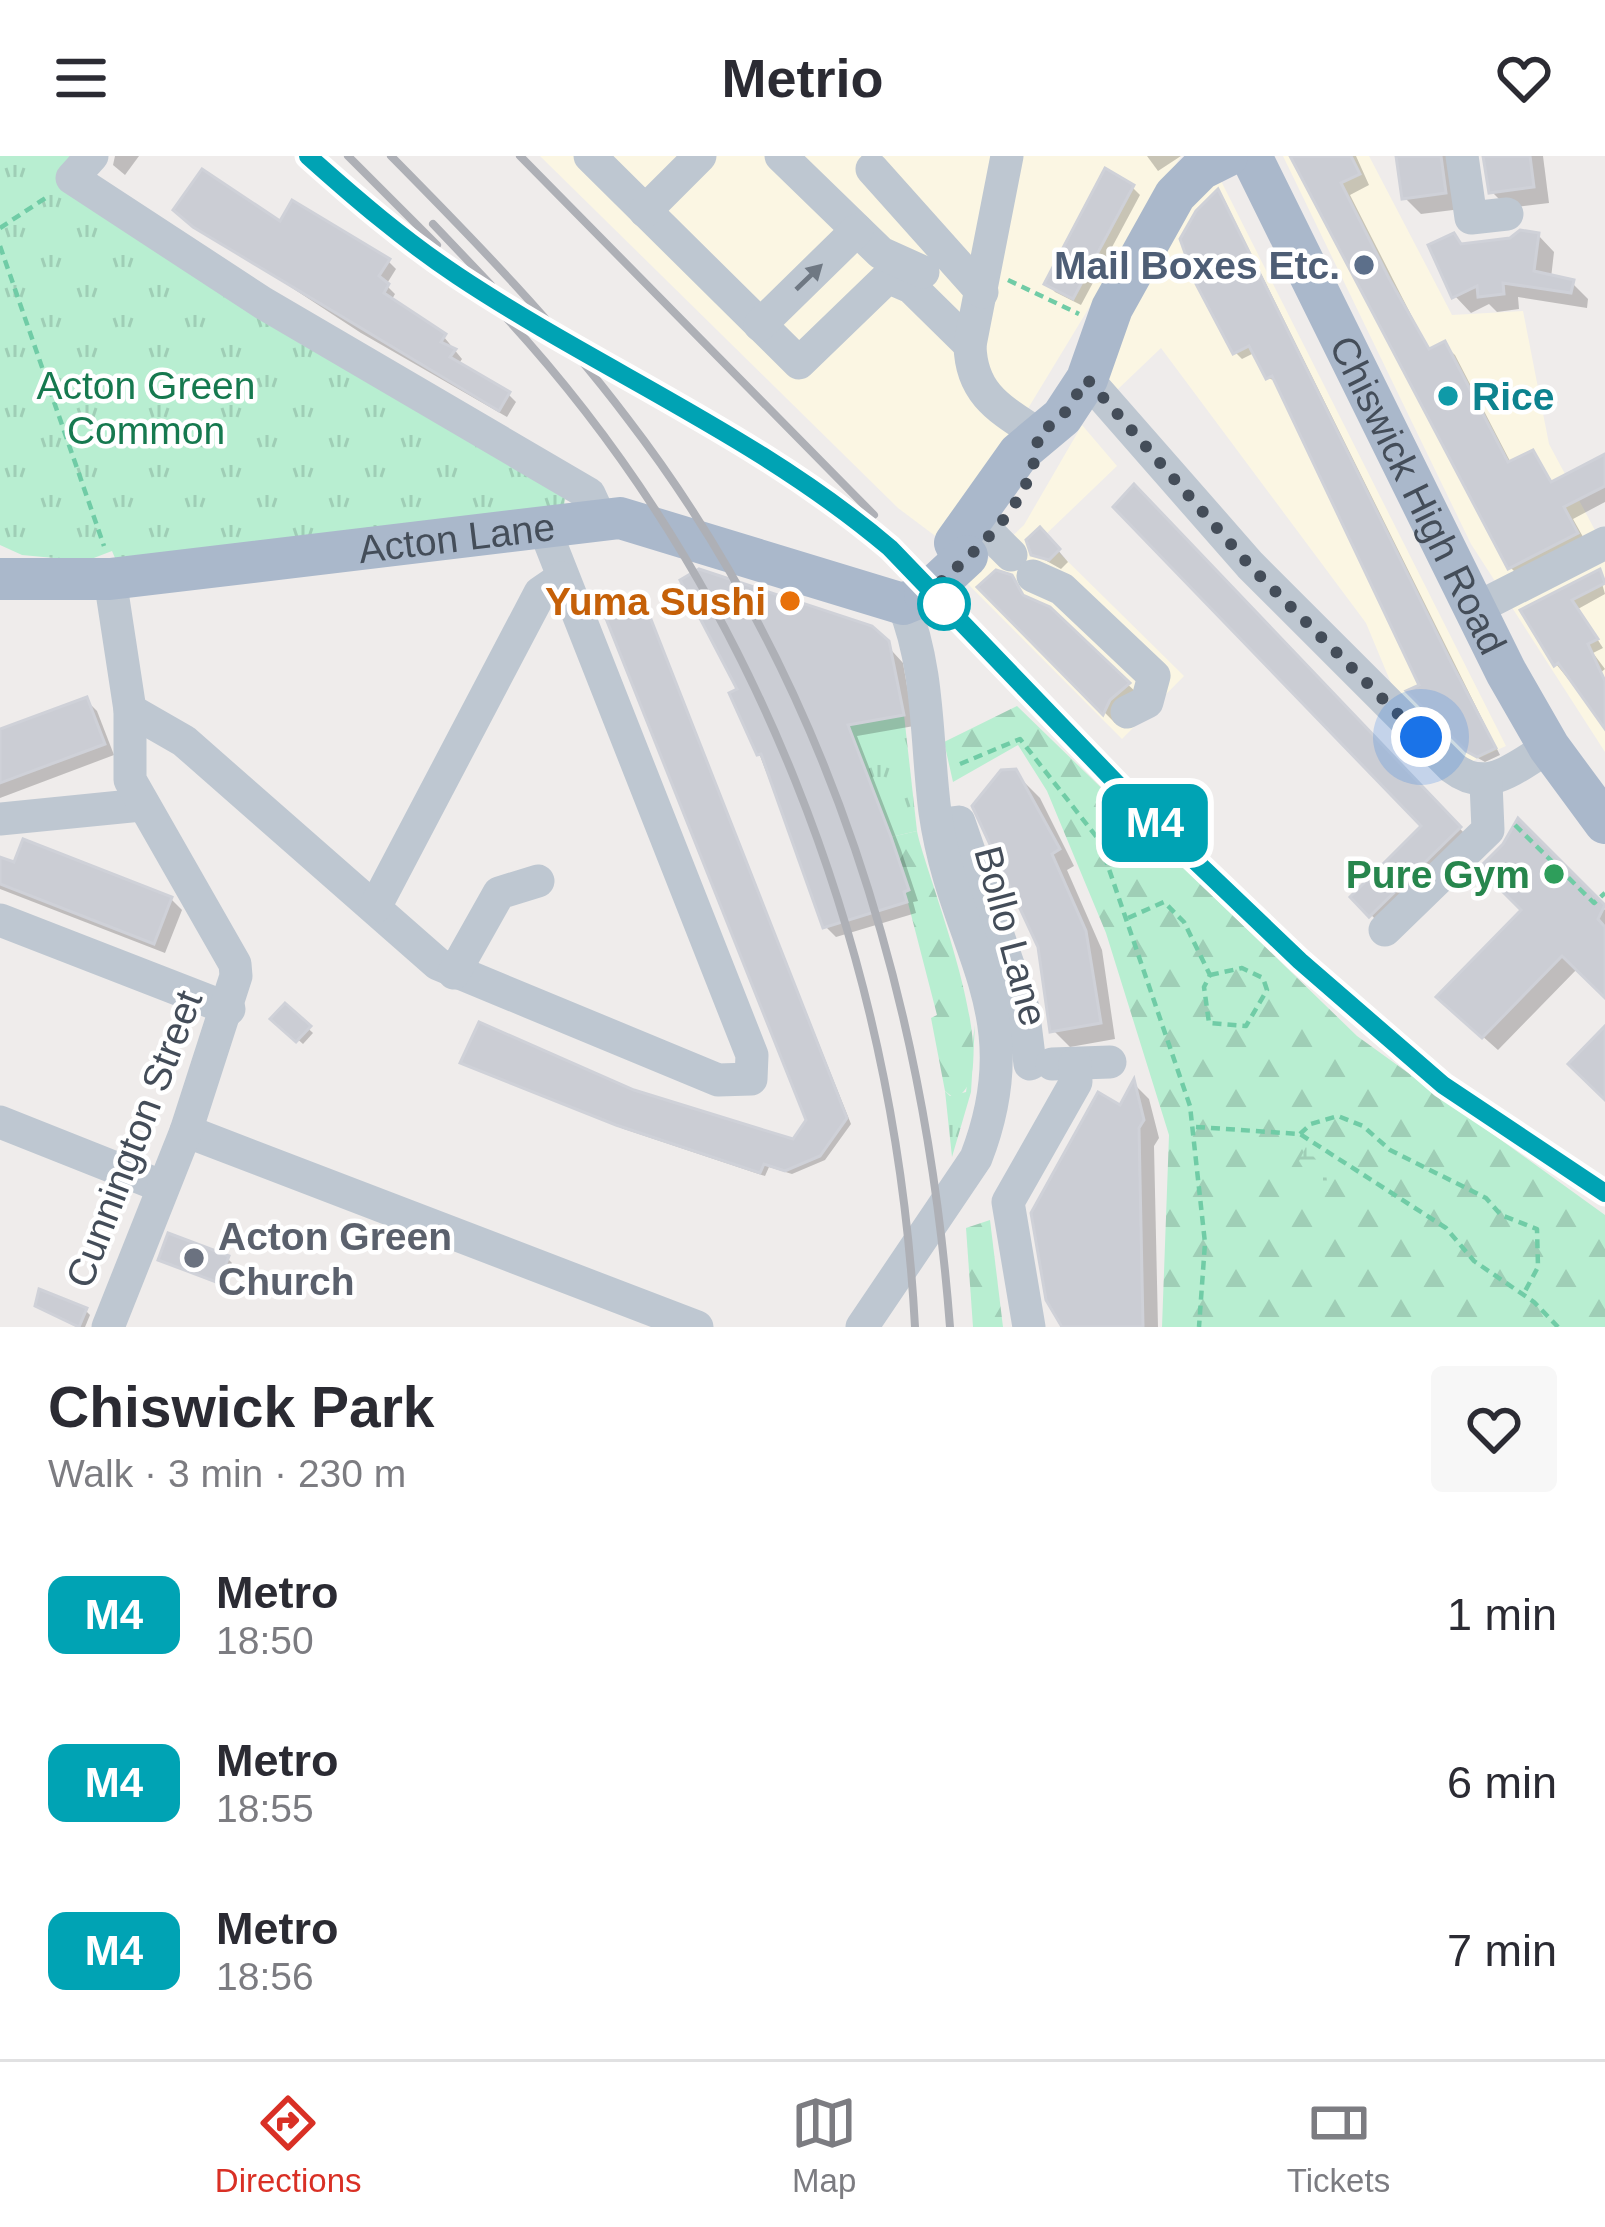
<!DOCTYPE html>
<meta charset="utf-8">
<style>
:root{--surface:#fff;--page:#f7f7f7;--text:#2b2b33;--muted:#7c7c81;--line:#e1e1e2;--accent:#d93025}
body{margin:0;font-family:Arial,sans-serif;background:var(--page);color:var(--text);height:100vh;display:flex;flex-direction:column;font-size:45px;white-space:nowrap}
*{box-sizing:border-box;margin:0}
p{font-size:39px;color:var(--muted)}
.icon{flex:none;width:66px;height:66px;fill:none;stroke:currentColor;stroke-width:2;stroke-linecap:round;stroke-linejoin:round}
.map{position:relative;height:1171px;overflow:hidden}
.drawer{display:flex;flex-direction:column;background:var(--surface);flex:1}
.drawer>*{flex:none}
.badge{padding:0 24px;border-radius:18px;font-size:42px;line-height:78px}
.you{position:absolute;width:60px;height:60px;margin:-30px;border:9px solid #fff;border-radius:50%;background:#1a73e8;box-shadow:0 0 0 18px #1a73e833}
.map>.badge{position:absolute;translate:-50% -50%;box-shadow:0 0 0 6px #fff}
.round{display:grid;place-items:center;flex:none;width:126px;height:126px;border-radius:12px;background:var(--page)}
.headline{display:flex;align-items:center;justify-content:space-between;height:204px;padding:0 48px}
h1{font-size:57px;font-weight:600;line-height:90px}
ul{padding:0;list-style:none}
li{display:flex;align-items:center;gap:36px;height:168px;padding:0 48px}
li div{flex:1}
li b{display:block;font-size:45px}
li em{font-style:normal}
li .badge{min-width:132px;font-weight:700;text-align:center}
header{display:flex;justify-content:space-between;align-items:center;height:156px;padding:0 48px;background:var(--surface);font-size:54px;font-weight:600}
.tabs{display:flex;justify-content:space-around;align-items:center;height:168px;border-top:3px solid var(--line);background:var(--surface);font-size:33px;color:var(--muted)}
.tabs a{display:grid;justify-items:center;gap:6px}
.tabs .on{color:var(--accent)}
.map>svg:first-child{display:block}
.commercial{fill:#fbf6e3}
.grass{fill:url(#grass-tufts)}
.forest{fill:url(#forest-firs)}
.wetland{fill:url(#wetland-marsh)}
.shadow{fill:#0003}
.building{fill:#cbcdd4;stroke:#cfd1d8;stroke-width:3}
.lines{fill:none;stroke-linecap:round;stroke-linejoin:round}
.path{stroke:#70cca6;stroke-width:4.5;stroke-dasharray:9 6;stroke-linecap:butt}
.minor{stroke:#bec7d1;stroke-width:33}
.major{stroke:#aab8cb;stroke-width:42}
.rail{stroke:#aeb0b6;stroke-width:8}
.major-bridge{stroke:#aab8cb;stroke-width:42}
.oneway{fill:#6f7883}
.line-casing{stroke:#fff;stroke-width:27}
.line{stroke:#00a3b4;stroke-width:18}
.walk{stroke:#444d59;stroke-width:12;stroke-dasharray:0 21.6}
.service-dot{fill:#5c6f8a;stroke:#fff;stroke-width:4.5}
.culture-dot{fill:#0f9aa8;stroke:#fff;stroke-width:4.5}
.food-dot{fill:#e8710a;stroke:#fff;stroke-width:4.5}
.stop-dot{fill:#fff;stroke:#00a3b4;stroke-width:6}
.leisure-dot{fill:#2e9e5b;stroke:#fff;stroke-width:4.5}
.worship-dot{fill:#6b7280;stroke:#fff;stroke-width:4.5}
.labels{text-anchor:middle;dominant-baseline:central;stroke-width:9;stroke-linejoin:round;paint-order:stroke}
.service-label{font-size:39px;font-weight:bold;fill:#4e5e75;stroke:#fff;text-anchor:end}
.park-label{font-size:39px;fill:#16794f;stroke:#fff}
.culture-label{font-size:39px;font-weight:bold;fill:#0d838f;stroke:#fff;text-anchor:start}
.street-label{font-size:39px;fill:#444d59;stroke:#fff}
.food-label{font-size:39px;font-weight:bold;fill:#c56008;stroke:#fff;text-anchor:end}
.leisure-label{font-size:39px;font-weight:bold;fill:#27864d;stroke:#fff;text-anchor:end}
.worship-label{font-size:39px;font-weight:bold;fill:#5b616d;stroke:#fff;text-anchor:start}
</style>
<header><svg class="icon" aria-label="menu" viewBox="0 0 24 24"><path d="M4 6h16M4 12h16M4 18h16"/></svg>Metrio<svg class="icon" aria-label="heart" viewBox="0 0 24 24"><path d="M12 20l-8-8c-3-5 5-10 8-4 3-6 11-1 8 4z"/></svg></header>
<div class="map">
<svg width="1605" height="1171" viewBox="0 0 1605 1171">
<defs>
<pattern id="grass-tufts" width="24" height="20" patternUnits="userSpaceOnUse" patternTransform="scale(3)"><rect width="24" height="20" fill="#b8eed1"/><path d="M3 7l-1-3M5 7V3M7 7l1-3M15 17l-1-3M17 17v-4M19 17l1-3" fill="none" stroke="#9fceb6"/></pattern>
<pattern id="forest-firs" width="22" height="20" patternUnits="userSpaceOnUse" patternTransform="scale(3)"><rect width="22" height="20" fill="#b8eed1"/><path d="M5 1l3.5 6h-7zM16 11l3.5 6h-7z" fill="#9fceb6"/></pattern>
<pattern id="wetland-marsh" width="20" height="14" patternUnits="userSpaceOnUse" patternTransform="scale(3)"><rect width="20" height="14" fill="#b8eed1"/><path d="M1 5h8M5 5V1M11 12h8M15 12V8" fill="none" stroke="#9fceb6"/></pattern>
</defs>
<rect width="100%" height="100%" fill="#efeceb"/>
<g class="commercial">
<path d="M 540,0 L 1181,0 L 1004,292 L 938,382 L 898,352 Z"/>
<path d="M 1283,0 L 1369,0 L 1452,159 L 1523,155 L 1549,288 L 1605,393 L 1605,596 L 1471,388 Z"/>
<path d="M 1219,21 L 1506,590 L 1468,607 L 1396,539 L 1366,467 L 1161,192 L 1116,235 L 1105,220 L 1172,66 Z"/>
<path d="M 1082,269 L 1117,310 L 1043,381 L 1184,520 L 1122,583 L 965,425 L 1024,369 Z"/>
</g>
<g class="grass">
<path d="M 0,0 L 79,0 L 59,24 L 565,339 L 564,354 L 115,402 L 112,395 L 86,405 L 22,399 L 0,389 Z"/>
<path d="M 904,559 L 917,675 L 891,681 L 848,569 Z"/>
<path d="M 975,869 L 971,936 L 952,1001 L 945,935 L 950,940 L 966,936 Z"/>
</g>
<g class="forest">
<path d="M 1017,550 L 1357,880 L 1605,1059 L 1605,1171 L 1162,1171 L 1169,979 L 1106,777 L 1047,635 L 1018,589 L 953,626 L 944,586 Z"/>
<path d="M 917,675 C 925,718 1011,922 954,942 L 945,935 L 931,862 L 937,859 L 891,681 Z"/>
<path d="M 990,1064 L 1003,1171 L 973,1171 L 966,1072 Z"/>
</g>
<path class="wetland" d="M 1306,991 L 1326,1016 L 1328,1036 L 1318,1036 L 1299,1005 Z"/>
<g class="shadow">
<path d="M 115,0 L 139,0 L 125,19 L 113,9 Z"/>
<path d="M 1147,0 L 1181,0 L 1158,15 Z"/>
<path d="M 1294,0 L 1356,0 L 1369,29 L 1350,39 L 1430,196 L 1444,189 L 1455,199 L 1511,307 L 1533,298 L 1554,328 L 1605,301 L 1605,346 L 1573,363 L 1587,388 L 1521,422 L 1510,411 Z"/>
<path d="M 1399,0 L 1465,0 L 1461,53 L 1421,58 L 1404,41 Z"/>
<path d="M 1486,0 L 1543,0 L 1549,47 L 1508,52 L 1491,35 Z"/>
<path d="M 1132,31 L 1140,39 L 1081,149 L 1055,136 L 1048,128 Z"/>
<path d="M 1218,37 L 1224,43 L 1500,599 L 1485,606 L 1476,601 L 1411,536 L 1422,530 L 1278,226 L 1268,222 L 1256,196 L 1242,203 L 1235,196 L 1182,88 L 1198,56 Z"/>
<path d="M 185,62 L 281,69 L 388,105 L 396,113 L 386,129 L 395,138 L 391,145 L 444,181 L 462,203 L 458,209 L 508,238 L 516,246 L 507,261 L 361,177 Z"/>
<path d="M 1538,79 L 1554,96 L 1551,122 L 1572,127 L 1588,143 L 1587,152 L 1518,141 L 1519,153 L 1497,156 L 1489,148 L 1471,157 L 1455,140 L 1464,91 Z"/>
<path d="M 1134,332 L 1465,678 L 1376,764 L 1354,741 L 1425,670 Z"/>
<path d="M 1051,386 L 1068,406 L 1061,413 L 1034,398 Z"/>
<path d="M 1599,417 L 1605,438 L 1578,453 L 1603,492 L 1593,497 L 1605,513 L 1599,518 L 1605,526 L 1605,568 L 1556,508 L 1524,455 Z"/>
<path d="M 1011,422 L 1025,441 L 1048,453 L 1139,539 L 1115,567 L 981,431 Z"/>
<path d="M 640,441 L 851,968 L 825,1004 L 792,1018 L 769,1011 L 765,1020 L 624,973 L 463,906 L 633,937 L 794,986 L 810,965 Z"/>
<path d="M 883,485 L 903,507 L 914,570 L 857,580 L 901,694 L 918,745 L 913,746 L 916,757 L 836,781 L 825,770 L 759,597 Z"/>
<path d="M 86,544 L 97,555 L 114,599 L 0,642 L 0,576 Z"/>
<path d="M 1014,616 L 1040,642 L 1074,710 L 1067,714 L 1102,794 L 1115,883 L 1070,891 L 1053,874 Z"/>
<path d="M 1519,667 L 1605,754 L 1605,838 L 1578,812 L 1498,894 L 1454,855 L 1525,754 L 1506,690 Z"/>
<path d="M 0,704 L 171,743 L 182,754 L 165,797 L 0,733 Z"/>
<path d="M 285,851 L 313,877 L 303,888 L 274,862 Z"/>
<path d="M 1134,928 L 1149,943 L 1159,982 L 1154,990 L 1158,1171 L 1066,1171 L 1049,1142 Z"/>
<path d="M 161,1103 L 228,1103 L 232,1107 L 224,1130 Z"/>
<path d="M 38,1150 L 85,1154 L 90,1159 L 85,1171 L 79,1171 Z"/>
</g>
<g class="building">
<path d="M 1290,0 L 1351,0 L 1360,18 L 1341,27 L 1390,124 L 1429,193 L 1445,185 L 1508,306 L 1533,294 L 1551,326 L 1605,298 L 1605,330 L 1564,351 L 1578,377 L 1508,413 Z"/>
<path d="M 1396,0 L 1441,0 L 1446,37 L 1402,43 Z"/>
<path d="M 1483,0 L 1530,0 L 1534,31 L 1489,37 Z"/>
<path d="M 1105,12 L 1134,29 L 1073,143 L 1044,128 Z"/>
<path d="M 202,13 L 280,65 L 292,44 L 390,103 L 379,120 L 389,128 L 384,137 L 446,178 L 441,186 L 456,193 L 450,201 L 510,236 L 499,255 L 193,71 L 173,54 Z"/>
<path d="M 1218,33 L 1451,506 L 1496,592 L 1477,601 L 1466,595 L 1406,535 L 1419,529 L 1272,220 L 1266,223 L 1249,190 L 1233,198 L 1196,128 L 1180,83 L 1196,55 Z"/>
<path d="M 1520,74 L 1539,77 L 1534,115 L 1574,124 L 1571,137 L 1503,127 L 1504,138 L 1478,141 L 1477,130 L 1452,142 L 1428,89 L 1454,77 L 1461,88 L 1510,82 Z"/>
<path d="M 1134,328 L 1461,671 L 1369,761 L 1350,741 L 1421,670 L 1113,351 Z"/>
<path d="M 1040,371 L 1060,393 L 1049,404 L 1031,399 L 1026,384 Z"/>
<path d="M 699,413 L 872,470 L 889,485 L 904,559 L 848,569 L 891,681 L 909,734 L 904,736 L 907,746 L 823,772 L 761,598 L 757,599 L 729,537 L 737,533 L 680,424 Z"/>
<path d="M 1600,413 L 1605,427 L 1572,444 L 1598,483 L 1588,488 L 1605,525 L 1605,573 L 1558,507 L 1554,510 L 1520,454 Z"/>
<path d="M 996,414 L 1012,419 L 1023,439 L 1050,451 L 1130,527 L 1110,544 L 1103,559 L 977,431 Z"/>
<path d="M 641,438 L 847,962 L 820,1000 L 785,1015 L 764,1008 L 760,1017 L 616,969 L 460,907 L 479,866 L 634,934 L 793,983 L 806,964 L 603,455 Z"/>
<path d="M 87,541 L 105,588 L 0,627 L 0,573 Z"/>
<path d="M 1016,613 L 1060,693 L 1052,698 L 1086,775 L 1101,867 L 1050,876 L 1038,791 L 972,650 L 1001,614 Z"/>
<path d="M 1518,662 L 1605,749 L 1598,763 L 1605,771 L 1605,842 L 1562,800 L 1482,882 L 1436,841 L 1521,754 L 1479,712 L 1503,688 Z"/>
<path d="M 23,683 L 172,741 L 154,788 L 0,728 L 0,701 L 14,706 Z"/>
<path d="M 285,847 L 311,870 L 296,886 L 270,863 Z"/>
<path d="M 1605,870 L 1605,944 L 1568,908 Z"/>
<path d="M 1134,923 L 1144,964 L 1139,972 L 1143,1171 L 1062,1171 L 1046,1144 L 1031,1057 L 1098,936 L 1120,949 Z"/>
<path d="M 168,1077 L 229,1100 L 219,1127 L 158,1104 Z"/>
<path d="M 39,1133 L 87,1152 L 79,1171 L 35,1150 Z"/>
</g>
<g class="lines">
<g class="path">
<path d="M 0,72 L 50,39"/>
<path d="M 0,90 L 104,390"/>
<path d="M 1008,124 L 1079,158"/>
<path d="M 960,608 L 1020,583 L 1099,684 L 1190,950 L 1205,1087 L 1199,1171"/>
<path d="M 1515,669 L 1594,747 L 1605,737"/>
<path d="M 1128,762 L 1164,746 L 1184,766 L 1210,819 L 1204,831 L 1209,867 L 1246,870 L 1267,834 L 1263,822 L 1242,812 L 1210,819"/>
<path d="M 1196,971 L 1300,978 L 1446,1072 L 1474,1105 L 1534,1146 L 1558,1171"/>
<path d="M 1300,978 L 1311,968 L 1338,960 L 1363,970 L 1390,994 L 1486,1042 L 1501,1059 L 1537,1073 L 1538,1111 L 1523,1139"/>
</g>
<g class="minor">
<path d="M 92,0 L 72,22 L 263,147 L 589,338 L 601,364"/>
<path d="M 590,0 L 799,207 L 888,121 L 911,131 L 970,189"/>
<path d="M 781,0 L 881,97 L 923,116"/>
<path d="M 1007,0 L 970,189 C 971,238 1000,253 1038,278"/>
<path d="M 1462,0 L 1471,62 L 1507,58"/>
<path d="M 872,13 L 982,136"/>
<path d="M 645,55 L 700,0"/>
<path d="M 760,169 L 857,74"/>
<path d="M 1087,223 L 1250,409 L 1453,612 C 1488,639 1516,610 1549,591"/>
<path d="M 990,378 L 1011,399"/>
<path d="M 1033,420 L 1062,433 L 1154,520 L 1147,546 L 1127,556"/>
<path d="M 1475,453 L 1605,387"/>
<path d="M 130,554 L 184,585 L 438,808 L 718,924 L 751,923 L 752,899 L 543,369"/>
<path d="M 0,663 L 141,649"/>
<path d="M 951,667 L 959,666 L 1023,852 L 1030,908"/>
<path d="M 375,751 L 540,437 L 562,422"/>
<path d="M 0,764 L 229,853"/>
<path d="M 1385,774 L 1488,674 L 1486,627"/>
<path d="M 454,817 L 499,737 L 538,725"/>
<path d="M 1052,908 L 1110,906"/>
<path d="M 0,966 L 161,1030"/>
<path d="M 186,975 L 697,1171"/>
<path d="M 108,1171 L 186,975 L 236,820 L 235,808 L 130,624 L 130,554 L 110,423"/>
<path d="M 862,1171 L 976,1002 C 1033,855 954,792 935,656 C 926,588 930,513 903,448"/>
<path d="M 1029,1171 L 1008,1046 L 1076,926 L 1075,908"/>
</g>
<g class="major">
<path id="s1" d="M 1251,0 L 1506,516 L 1549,591 L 1605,667"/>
<path d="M 955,387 L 1019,297 L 1062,261 L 1087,223 L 1112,152 L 1175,39 L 1201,13 L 1227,0"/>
<path id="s2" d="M 0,423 L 110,423 L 620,362 L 903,448 L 925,439"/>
</g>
<g class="rail">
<path d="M 308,0 C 356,43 404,84 458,120 C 601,215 757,281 890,392 C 1067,575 1241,763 1438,925 C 1489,967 1550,1001 1605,1037"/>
<path d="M 348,0 L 437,89"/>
<path d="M 391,0 C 474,84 556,168 627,262 C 829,525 925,844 950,1171"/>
<path d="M 520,0 L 874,359"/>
<path d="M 433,68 L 491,129"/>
<path d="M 499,154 C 755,428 895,798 915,1171"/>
</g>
<path class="major-bridge" d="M 925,439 L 967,400"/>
</g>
<defs><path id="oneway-solid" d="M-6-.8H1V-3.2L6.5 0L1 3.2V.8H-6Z" transform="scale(3)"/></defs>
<use class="oneway" href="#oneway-solid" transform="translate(809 121) rotate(-44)"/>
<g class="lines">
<defs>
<path id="line" d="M 308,0 C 356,43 404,84 458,120 C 601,215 758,280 890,392 L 1147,659 L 1300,805 L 1443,929 L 1605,1037"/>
</defs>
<use href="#line" class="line-casing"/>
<use href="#line" class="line"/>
<path class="walk" d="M 944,448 L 925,440 C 975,394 1036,349 1038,278 L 1062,261 L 1087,223 L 1250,410 L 1421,581"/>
</g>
<circle class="service-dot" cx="1364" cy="109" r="12"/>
<circle class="culture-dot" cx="1448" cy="240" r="12"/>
<circle class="food-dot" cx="790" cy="445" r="12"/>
<circle class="stop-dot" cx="944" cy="448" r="24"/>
<circle class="leisure-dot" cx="1554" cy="718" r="12"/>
<circle class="worship-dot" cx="194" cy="1102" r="12"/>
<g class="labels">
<g class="service-label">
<text x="1340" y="109">Mail Boxes Etc.</text>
</g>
<g class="park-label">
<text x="146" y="229">Acton Green<tspan x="146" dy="45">Common</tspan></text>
</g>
<g class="culture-label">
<text x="1472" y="240">Rice</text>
</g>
<g class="street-label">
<text stroke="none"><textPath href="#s1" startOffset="378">Chiswick High Road</textPath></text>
<text stroke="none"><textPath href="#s2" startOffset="459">Acton Lane</textPath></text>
<text transform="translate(1011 780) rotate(75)">Bollo Lane</text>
<text transform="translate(134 983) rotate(-69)">Cunnington Street</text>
</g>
<g class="food-label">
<text x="766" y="445">Yuma Sushi</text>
</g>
<g class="leisure-label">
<text x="1530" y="718">Pure Gym</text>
</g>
<g class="worship-label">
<text x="218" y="1080">Acton Green<tspan x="218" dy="45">Church</tspan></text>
</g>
</g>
</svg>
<div class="you" style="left:1421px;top:581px"></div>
<b class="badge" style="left:1155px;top:667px;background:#00a3b4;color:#fff">M4</b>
</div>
<section class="drawer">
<div class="headline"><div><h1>Chiswick Park</h1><p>Walk · 3 min · 230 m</p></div><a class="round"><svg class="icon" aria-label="heart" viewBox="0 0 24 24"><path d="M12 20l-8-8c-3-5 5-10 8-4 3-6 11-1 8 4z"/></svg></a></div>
<ul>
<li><span class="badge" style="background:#00a3b4;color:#fff">M4</span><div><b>Metro</b><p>18:50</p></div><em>1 min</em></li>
<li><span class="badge" style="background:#00a3b4;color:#fff">M4</span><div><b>Metro</b><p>18:55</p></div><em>6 min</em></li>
<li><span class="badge" style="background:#00a3b4;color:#fff">M4</span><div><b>Metro</b><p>18:56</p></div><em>7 min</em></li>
</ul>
</section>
<nav class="tabs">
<a class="on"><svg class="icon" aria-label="directions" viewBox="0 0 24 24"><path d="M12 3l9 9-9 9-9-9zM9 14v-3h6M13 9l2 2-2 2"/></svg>Directions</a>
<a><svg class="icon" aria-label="map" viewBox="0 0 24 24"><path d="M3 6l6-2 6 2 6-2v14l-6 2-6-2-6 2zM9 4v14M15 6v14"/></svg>Map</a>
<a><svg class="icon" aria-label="tickets" viewBox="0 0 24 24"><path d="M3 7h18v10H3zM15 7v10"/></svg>Tickets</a>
</nav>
